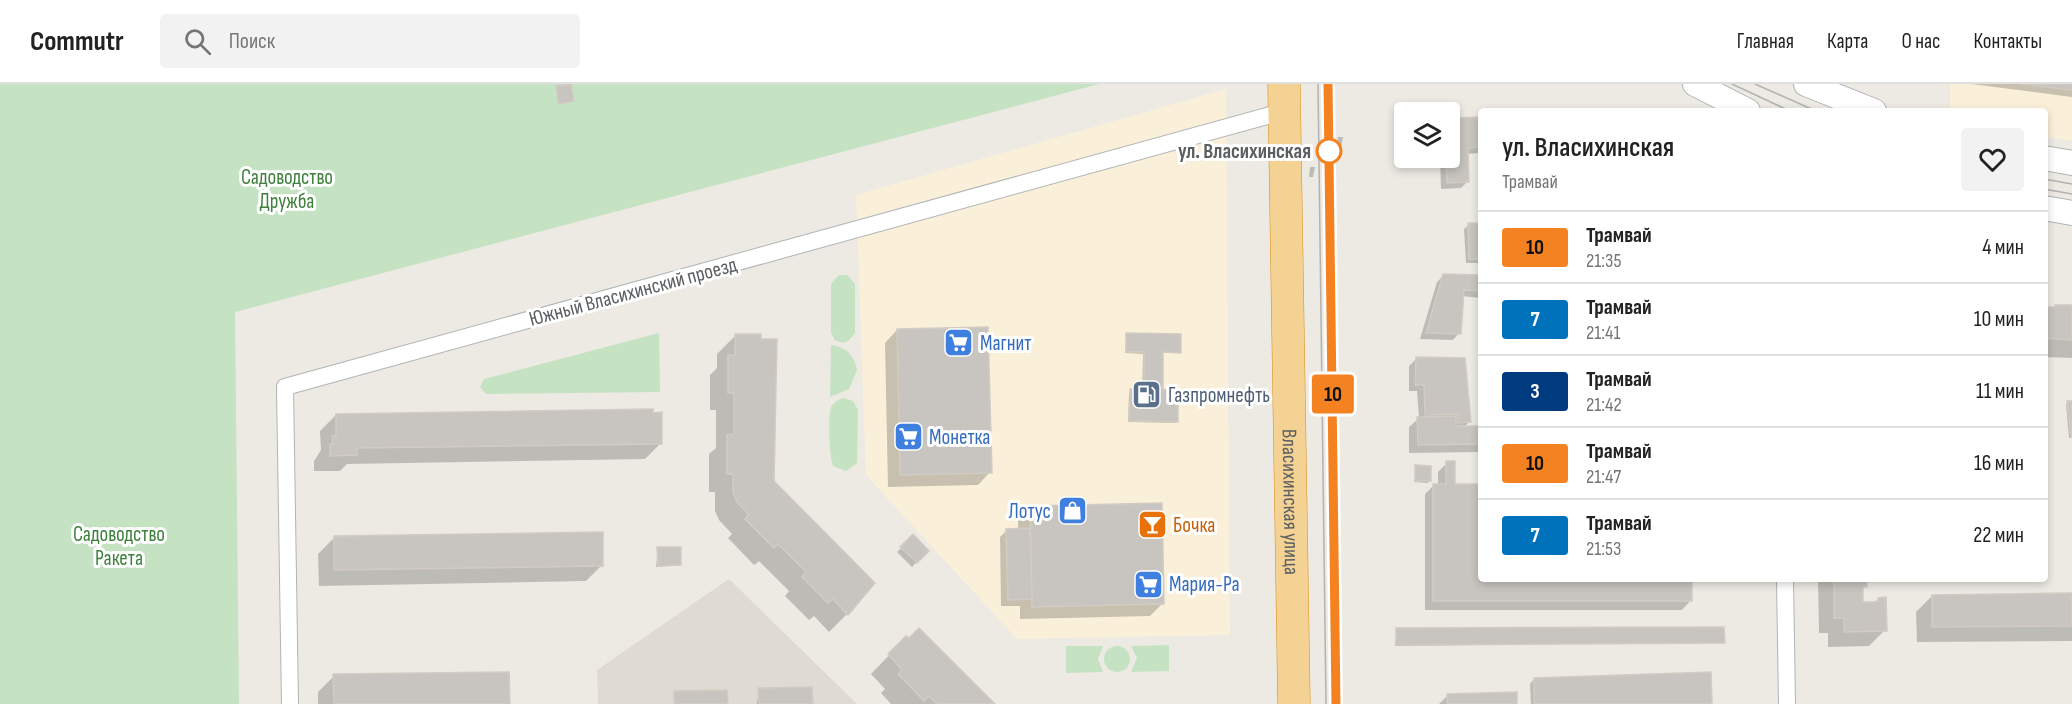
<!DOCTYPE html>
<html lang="ru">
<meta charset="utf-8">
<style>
:root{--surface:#fff;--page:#f2f2f2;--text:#222;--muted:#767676;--line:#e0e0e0}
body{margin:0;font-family:"Sofia Sans Condensed",sans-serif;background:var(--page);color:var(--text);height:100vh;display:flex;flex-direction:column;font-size:22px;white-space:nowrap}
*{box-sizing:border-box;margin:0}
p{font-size:20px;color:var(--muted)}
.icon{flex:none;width:33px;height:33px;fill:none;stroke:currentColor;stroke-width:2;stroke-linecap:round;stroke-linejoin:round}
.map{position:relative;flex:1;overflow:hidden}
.drawer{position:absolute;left:1478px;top:24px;width:570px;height:474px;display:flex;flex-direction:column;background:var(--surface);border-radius:6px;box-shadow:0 3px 9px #0003}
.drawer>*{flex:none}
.badge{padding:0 12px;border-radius:4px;font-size:21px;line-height:39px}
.controls{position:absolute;left:1394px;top:18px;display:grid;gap:12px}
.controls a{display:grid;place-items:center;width:66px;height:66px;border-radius:6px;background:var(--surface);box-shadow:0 3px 9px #0003;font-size:30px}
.map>.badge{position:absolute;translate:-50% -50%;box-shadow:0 0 0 3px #fff}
.round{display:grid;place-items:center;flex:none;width:63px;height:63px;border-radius:6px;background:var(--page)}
.overview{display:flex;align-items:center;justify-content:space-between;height:102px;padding:0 24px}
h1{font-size:28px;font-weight:600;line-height:45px}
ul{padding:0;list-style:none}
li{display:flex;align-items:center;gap:18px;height:72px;padding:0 24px;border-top:2px solid var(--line)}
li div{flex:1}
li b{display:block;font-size:22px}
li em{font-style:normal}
li .badge{min-width:66px;font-weight:700;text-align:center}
header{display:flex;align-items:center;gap:36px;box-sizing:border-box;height:84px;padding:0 30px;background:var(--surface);border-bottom:2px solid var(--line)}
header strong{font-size:28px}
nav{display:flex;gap:33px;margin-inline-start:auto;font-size:21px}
.search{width:420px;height:54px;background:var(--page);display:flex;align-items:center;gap:15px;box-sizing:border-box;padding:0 21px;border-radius:6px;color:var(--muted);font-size:22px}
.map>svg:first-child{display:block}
.commercial{fill:#faf0da}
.education{fill:#dfdbd4}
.green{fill:#c5e2c2}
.shadow{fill:#0003}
.building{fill:#c8c5c0;stroke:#d1cbc2;stroke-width:1.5}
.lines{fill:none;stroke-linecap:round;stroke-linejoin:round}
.street-casing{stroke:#b1b4b7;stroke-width:18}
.secondary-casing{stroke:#b0b3b7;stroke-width:26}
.highway-casing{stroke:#da8b15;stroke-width:33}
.street{stroke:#fff;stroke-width:16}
.secondary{stroke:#fff;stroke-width:24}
.highway{stroke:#f3d294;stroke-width:32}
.tram{stroke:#b1b2b2;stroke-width:1.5}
.line-casing{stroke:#fff;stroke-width:14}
.line{stroke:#f58220;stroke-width:9}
.stop-dot{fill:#fff;stroke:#f58220;stroke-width:3}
.labels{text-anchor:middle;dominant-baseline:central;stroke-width:6;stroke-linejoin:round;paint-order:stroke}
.stop-label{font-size:21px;font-weight:bold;fill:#5b5f62;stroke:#fff;text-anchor:end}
.park-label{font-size:21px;fill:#3f803d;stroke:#fff}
.street-label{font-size:21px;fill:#5b5f62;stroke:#fff}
.shop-label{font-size:21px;fill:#366cbe;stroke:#fff;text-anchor:start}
.service-label{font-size:21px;fill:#4e5e75;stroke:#fff;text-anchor:start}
.food-label{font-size:21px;fill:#c56008;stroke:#fff;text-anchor:start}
</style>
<header>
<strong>Commutr</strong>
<div class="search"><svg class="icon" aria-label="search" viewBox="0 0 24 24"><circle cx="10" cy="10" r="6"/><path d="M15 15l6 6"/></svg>Поиск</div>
<nav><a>Главная</a><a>Карта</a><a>О нас</a><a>Контакты</a></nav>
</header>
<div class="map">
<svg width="2072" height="620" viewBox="0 0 2072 620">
<rect width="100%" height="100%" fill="#eceae3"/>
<g class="commercial">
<path d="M 1950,0 L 2072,0 L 2072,57 L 2045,53 L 2044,27 L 1950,27 Z"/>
<path d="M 1226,5 L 1230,551 L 1017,555 L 866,391 L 856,111 Z"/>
</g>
<path class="education" d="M 729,495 L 857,620 L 598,620 L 597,586 Z"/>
<g class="green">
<path d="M 0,0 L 1099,0 L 235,228 L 239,620 L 0,620 Z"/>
<path d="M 839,191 L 847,191 L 855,200 L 855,249 L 848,257 L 843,259 L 835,256 L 831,249 L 831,200 Z"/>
<path d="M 659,249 L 660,308 L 486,310 L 480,303 L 484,295 Z"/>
<path d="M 831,261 C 846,263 854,271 857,286 L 849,305 L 830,313 Z"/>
<path d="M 843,314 L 853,317 L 858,326 L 857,379 L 846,387 L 833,382 C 829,374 828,332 831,323 C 834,318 838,316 843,314 Z"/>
<path d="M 1169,561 L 1169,587 L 1131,588 L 1137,574 L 1131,562 Z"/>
<circle cx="1117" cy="575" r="13"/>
<path d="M 1066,562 L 1103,562 L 1098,575 L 1103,588 L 1066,589 Z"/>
</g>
<g class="shadow">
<path d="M 2072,0 L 2072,13 L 1971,0 Z"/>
<path d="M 557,3 L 572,16 L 558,20 Z"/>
<path d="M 1480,35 L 1480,69 L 1466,70 L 1467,98 L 1461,104 L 1441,105 L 1440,74 L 1449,74 L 1450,42 L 1456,36 Z"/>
<path d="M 1338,53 L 1343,53 L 1341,63 L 1336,63 Z"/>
<path d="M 1310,83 L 1315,83 L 1313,93 L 1309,93 Z"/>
<path d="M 1480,140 L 1480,179 L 1466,179 L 1464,145 L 1469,141 Z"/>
<path d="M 1444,191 L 1480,193 L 1480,214 L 1462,212 L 1459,249 L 1453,256 L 1420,255 L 1437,198 Z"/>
<path d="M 2044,223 L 2072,223 L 2072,274 L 2044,273 Z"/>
<path d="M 897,246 L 990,388 L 978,401 L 888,403 L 885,259 Z"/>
<path d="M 736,251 L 773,397 L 847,530 L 829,548 L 814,532 L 809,536 L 785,512 L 789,507 L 759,477 L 754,481 L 728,454 L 732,450 L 719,436 L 715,427 L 715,408 L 709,408 L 709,370 L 716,364 L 716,326 L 710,326 L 710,291 L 717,284 L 717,270 Z"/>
<path d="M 1127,251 L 1179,268 L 1162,269 L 1162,307 L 1176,337 L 1175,339 L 1128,338 L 1129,308 L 1142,306 L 1143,270 L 1125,269 Z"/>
<path d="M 1416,275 L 1469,338 L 1463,344 L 1480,343 L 1480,368 L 1409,369 L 1409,343 L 1419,334 L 1417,307 L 1409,307 L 1409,282 Z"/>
<path d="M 2072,318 L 2072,354 L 2069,354 L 2066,320 Z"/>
<path d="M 2044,328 L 2047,328 L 2047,338 L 2044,341 Z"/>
<path d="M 336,331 L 661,359 L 645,375 L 347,380 L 340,387 L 314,387 L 314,377 L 321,366 L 320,347 Z"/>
<path d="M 1447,379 L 1454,401 L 1480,401 L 1480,495 L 1691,495 L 1690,517 L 1682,526 L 1425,526 L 1425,410 L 1434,401 L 1438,401 L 1438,388 Z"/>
<path d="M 1416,383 L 1429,397 L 1428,399 L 1414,398 Z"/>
<path d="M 1031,424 L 1163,519 L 1150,532 L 1020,535 L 1020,522 L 1001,522 L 1000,453 L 1007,446 L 1018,446 L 1018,436 Z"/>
<path d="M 913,452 L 927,467 L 912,483 L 897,468 Z"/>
<path d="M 334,454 L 602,481 L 586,497 L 319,502 L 318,470 Z"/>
<path d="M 658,465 L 680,481 L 656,483 Z"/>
<path d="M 1818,495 L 1864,495 L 1862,519 L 1874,519 L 1878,515 L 1885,546 L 1869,562 L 1828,563 L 1828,549 L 1819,549 Z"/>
<path d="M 2072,511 L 2072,557 L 1917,558 L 1916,528 L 1932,512 Z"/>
<path d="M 1397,545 L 1723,558 L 1395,562 Z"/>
<path d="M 906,554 L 993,620 L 891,620 L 881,609 L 885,605 L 871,590 Z"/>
<path d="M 334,592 L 508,620 L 318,620 L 318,608 Z"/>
<path d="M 1534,595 L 1711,620 L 1531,620 L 1530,600 Z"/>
<path d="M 759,606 L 811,620 L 757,620 Z"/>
<path d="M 1448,611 L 1516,620 L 1439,620 Z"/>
</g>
<g class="building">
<path d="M 571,0 L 574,17 L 559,20 L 556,2 Z"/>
<path d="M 2022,0 L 2072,0 L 2072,6 Z"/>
<path d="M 1480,33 L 1480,63 L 1468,64 L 1469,98 L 1447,99 L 1446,74 L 1449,74 L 1449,54 L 1456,54 L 1456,34 Z"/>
<path d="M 1468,139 L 1480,139 L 1480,175 L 1469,175 Z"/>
<path d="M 1443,190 L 1480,191 L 1480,207 L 1464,206 L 1461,250 L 1426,249 Z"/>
<path d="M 2055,221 L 2072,221 L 2072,256 L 2044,254 L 2044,223 L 2056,223 Z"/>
<path d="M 988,243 L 992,389 L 900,391 L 897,245 Z"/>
<path d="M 1126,249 L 1181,250 L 1181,269 L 1163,268 L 1163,305 L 1144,305 L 1144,268 L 1126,268 Z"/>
<path d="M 735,250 L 761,250 L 761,255 L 777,255 L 774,397 L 875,499 L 848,531 L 833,515 L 828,519 L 802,493 L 806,488 L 778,460 L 774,464 L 745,435 L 749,431 L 737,418 L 733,408 L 733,390 L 727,390 L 727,350 L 734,351 L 734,309 L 728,309 L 728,271 L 735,271 Z"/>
<path d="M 1416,273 L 1465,274 L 1471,338 L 1458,339 L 1458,330 L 1425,331 L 1424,301 L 1415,301 Z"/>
<path d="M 1130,305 L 1178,306 L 1178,338 L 1129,337 Z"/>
<path d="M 2067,317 L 2072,317 L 2072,353 L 2071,353 Z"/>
<path d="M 653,325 L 653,329 L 662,328 L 662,360 L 357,364 L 357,371 L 330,372 L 330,360 L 333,360 L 332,352 L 336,352 L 336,330 Z"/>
<path d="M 1456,332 L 1456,342 L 1480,342 L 1480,360 L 1418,361 L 1417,333 Z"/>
<path d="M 1446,377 L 1455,377 L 1455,400 L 1480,400 L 1480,495 L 1692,495 L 1692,517 L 1433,517 L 1433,400 L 1446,400 Z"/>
<path d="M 1415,381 L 1431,382 L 1431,397 L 1415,397 Z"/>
<path d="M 1162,419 L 1164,520 L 1032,523 L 1030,422 Z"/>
<path d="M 1030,444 L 1032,515 L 1008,516 L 1006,445 Z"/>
<path d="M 603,448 L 603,482 L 334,486 L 334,452 Z"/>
<path d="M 913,450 L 929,467 L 917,479 L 900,463 Z"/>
<path d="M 657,463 L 681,463 L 681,481 L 658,482 Z"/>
<path d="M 1834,495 L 1866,495 L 1867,503 L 1863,503 L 1863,518 L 1878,518 L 1878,514 L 1886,513 L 1887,547 L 1844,548 L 1844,534 L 1834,534 Z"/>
<path d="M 2072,509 L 2072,542 L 1932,543 L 1932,511 Z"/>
<path d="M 1724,543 L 1725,559 L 1396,561 L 1396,544 Z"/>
<path d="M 919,544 L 995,620 L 937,620 L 929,612 L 924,617 L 898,590 L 902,586 L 888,570 L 906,552 L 909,554 Z"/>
<path d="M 509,588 L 510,620 L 334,620 L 333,590 Z"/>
<path d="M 1711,588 L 1712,620 L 1534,620 L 1534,594 Z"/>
<path d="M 812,603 L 813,620 L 759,620 L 758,604 Z"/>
<path d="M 727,606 L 728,620 L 674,620 L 674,607 Z"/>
<path d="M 1517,608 L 1517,620 L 1447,620 L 1447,610 Z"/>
</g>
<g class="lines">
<defs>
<g id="street">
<path d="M 1785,495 L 1787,620"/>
<path d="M 290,620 L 285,303 L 1285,27"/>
</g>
<g id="secondary">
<path d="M 1695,0 L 1748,27"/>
<path d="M 1806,0 L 1874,27"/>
<path d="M 2044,74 L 2072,79"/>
<path d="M 2044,124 L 2072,129"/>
</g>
<g id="highway">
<path id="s1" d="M 1284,0 L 1294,620"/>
</g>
</defs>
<use href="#street" class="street-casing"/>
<use href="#secondary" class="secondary-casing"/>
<use href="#highway" class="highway-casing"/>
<use href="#street" class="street"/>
<use href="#secondary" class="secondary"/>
<use href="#highway" class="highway"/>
<g class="tram">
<path d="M 1318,0 L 1326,620"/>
<path d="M 1328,0 L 1336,620"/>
<path d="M 1732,0 L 1790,27"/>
<path d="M 1755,0 L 1816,27"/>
<path d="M 2044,95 L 2072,100"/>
<path d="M 2044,105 L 2072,110"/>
</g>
</g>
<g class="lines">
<defs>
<path id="line" d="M 1328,0 L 1336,620"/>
</defs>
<use href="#line" class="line-casing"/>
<use href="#line" class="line"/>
</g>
<defs>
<symbol id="supermarket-square" viewBox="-11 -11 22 22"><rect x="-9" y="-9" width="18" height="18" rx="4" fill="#3f7fe0" stroke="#fff"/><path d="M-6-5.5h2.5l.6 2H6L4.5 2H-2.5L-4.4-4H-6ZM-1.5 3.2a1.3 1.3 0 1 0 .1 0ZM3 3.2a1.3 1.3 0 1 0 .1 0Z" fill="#fff"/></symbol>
<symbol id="fuel-square" viewBox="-11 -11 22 22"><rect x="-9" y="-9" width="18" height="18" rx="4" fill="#5c6f8a" stroke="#fff"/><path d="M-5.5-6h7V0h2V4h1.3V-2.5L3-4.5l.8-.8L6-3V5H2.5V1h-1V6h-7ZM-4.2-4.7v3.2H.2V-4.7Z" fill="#fff"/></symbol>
<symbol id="shop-square" viewBox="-11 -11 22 22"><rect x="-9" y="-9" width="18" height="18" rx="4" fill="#3f7fe0" stroke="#fff"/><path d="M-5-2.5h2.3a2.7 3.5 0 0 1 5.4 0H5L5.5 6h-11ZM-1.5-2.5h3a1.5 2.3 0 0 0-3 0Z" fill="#fff"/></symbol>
<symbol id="bar-square" viewBox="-11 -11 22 22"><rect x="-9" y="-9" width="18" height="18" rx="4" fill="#e8710a" stroke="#fff"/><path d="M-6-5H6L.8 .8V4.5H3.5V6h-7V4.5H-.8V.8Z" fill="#fff"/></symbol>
</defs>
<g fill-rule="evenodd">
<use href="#supermarket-square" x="942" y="242" width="33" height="33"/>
<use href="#fuel-square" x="1130" y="294" width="33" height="33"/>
<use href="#supermarket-square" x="892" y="336" width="33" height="33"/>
<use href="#shop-square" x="1056" y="410" width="33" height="33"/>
<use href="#bar-square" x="1136" y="424" width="33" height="33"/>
<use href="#supermarket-square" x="1132" y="484" width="33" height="33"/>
</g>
<circle class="stop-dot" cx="1329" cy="67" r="12"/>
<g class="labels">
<g class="stop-label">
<text x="1311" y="67">ул. Власихинская</text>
</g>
<g class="park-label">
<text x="287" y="93">Садоводство<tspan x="287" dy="24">Дружба</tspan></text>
<text x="119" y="450">Садоводство<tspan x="119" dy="24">Ракета</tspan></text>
</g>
<g class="street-label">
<text transform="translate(633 208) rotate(-15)">Южный Власихинский проезд</text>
<text stroke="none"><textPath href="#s1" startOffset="418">Власихинская улица</textPath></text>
</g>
<g class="shop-label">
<text x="980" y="259">Магнит</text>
<text x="929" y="353">Монетка</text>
<text x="1051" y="427" text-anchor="end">Лотус</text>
<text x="1169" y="500">Мария-Ра</text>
</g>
<g class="service-label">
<text x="1168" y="311">Газпромнефть</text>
</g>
<g class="food-label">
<text x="1173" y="441">Бочка</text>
</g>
</g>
</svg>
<div class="controls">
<a><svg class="icon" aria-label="layers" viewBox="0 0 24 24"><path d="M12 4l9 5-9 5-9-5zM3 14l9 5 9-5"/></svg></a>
</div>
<b class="badge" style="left:1333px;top:310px;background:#f58220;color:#111">10</b>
<section class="drawer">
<div class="overview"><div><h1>ул. Власихинская</h1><p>Трамвай</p></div><a class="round"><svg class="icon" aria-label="heart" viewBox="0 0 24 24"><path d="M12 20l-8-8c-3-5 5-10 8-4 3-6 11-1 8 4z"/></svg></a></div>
<ul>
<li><span class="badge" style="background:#f58220;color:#111">10</span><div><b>Трамвай</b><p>21:35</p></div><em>4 мин</em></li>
<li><span class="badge" style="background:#0072bc;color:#fff">7</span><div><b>Трамвай</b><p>21:41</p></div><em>10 мин</em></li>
<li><span class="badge" style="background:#003b80;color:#fff">3</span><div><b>Трамвай</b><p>21:42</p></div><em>11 мин</em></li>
<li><span class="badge" style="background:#f58220;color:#111">10</span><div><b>Трамвай</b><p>21:47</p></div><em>16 мин</em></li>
<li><span class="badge" style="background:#0072bc;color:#fff">7</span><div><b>Трамвай</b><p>21:53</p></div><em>22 мин</em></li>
</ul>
</section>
</div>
